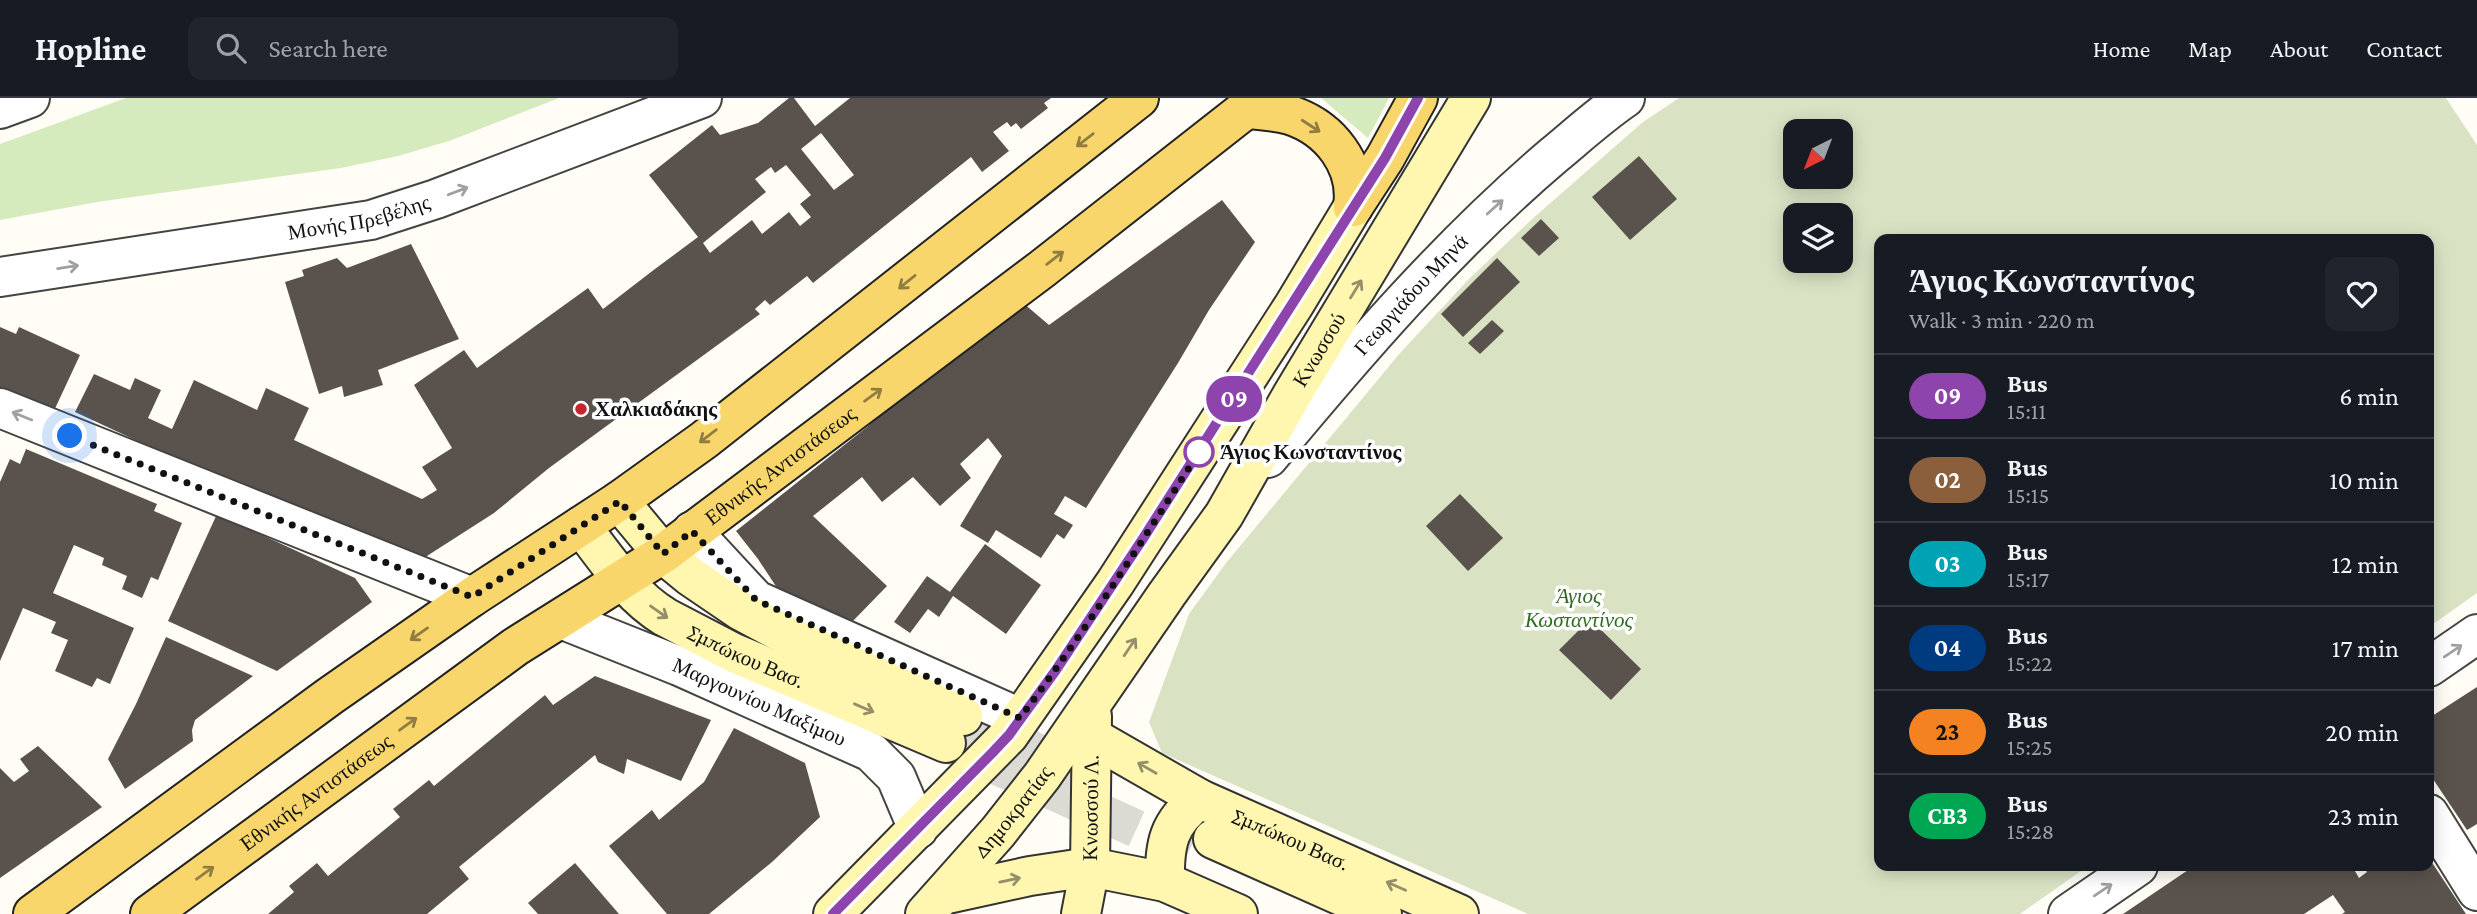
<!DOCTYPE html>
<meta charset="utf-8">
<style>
:root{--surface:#171b24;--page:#20242c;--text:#f1f3f6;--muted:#9ea1a6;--line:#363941}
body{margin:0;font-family:"Crimson Pro",serif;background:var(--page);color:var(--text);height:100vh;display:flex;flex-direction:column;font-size:26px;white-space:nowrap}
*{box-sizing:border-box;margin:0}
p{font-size:23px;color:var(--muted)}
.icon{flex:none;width:38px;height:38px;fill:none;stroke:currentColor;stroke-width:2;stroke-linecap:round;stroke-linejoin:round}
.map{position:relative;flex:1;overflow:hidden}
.sheet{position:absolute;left:1874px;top:136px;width:560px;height:637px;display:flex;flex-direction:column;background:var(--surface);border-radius:14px;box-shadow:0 4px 18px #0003}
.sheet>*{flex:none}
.badge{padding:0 14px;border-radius:23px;font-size:24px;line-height:46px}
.needle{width:46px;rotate:222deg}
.tools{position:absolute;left:1783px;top:21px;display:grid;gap:14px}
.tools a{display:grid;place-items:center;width:70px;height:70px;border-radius:14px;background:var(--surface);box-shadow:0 4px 18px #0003;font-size:35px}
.you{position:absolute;width:35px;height:35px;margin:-18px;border:5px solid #fff;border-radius:50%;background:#1a73e8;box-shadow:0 0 0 10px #1a73e833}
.map>.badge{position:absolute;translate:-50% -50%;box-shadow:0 0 0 4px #fff}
.round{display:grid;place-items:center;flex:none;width:74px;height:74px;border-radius:14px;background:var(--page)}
.summary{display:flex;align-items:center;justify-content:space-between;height:119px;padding:0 35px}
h1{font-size:33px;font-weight:600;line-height:52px}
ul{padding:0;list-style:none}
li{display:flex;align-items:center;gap:21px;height:84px;padding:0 35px;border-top:2px solid var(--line)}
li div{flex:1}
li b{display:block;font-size:26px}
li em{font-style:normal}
li .badge{min-width:77px;font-weight:700;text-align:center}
header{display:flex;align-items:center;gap:42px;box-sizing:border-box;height:98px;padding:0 35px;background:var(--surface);border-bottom:2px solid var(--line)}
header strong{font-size:33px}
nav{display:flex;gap:38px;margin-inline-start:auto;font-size:24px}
.search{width:490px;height:63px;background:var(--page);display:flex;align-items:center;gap:18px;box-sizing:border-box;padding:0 24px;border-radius:14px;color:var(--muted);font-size:26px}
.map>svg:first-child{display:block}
.green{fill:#d5ebbd}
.cemetery{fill:#d9e3c4;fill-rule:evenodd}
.building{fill:#5a524d;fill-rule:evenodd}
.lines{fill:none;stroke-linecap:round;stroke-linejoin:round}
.secondary-tunnel{stroke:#dbdad3;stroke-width:38;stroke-dasharray:38 19;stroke-linecap:butt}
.street-casing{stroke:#444;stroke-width:42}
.secondary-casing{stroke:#333;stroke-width:42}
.primary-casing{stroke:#222;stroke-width:42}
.street{stroke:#fff;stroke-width:38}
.secondary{stroke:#fff6b0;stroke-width:38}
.primary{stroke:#f9d66b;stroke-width:38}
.oneway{stroke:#917d42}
.oneway2{stroke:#a0a0a0}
.oneway3{stroke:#948f68}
.line-casing{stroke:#fff;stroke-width:16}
.line{stroke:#8e44ad;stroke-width:10}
.walk{stroke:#111;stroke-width:7;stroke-dasharray:0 12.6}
.poi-dot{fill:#c4262e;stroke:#fff;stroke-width:2.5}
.stop-dot{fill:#fff;stroke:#8e44ad;stroke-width:3.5}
.labels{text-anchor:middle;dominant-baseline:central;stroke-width:7;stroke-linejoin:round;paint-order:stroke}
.street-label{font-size:21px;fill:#111;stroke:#fff}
.poi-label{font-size:21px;font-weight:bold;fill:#111;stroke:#fff;text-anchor:start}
.stop-label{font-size:21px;font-weight:bold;fill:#111;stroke:#fff;text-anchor:start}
.park-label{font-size:21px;font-style:italic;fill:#2f6b1f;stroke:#fff}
</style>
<header>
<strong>Hopline</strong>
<div class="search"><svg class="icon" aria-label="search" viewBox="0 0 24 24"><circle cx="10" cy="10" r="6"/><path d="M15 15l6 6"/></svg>Search here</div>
<nav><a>Home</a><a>Map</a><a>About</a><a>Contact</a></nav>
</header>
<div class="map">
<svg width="2477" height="816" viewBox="0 0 2477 816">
<rect width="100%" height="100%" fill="#fffdf5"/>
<g class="green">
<path d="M 126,0 L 559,0 L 449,43 L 398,58 L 341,70 L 97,104 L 0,122 L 0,46 Z"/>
<path d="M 1321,0 L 1389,0 L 1368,40 Z"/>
</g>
<path class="cemetery" d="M 1679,0 L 2446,0 L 2477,47 L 2477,495 L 2429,529 L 2429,142 L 1880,142 L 1880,768 L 2088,768 L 2020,816 L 1528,816 L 1162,655 L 1149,624 L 1189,516 L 1226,465 L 1400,255 L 1469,181 L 1531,122 L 1643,24 ZM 1796,33 L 1841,33 L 1841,79 L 1796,79 ZM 1796,117 L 1841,117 L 1841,163 L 1796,163 Z"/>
<g class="building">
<path d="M 789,0 L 794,0 L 815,28 L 850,0 L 1051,0 L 1044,5 L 1048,10 L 1021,31 L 1016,25 L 1011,29 L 1007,24 L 993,34 L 1009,53 L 982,74 L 971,59 L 813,185 L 807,178 L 770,207 L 765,202 L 755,211 L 760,216 L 549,370 L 494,415 L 416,465 L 286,412 L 75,314 L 94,276 L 130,292 L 135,280 L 161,292 L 148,320 L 172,331 L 194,282 L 257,312 L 266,290 L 309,310 L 294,342 L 422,401 L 437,392 L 422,369 L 452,350 L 414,287 L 464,252 L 477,270 L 588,190 L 603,211 L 651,174 L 698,139 L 649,77 L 712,27 L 720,37 L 758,25 ZM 821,35 L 854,77 L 834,92 L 801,51 ZM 786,67 L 811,97 L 800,106 L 811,119 L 800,128 L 789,114 L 762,136 L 752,122 L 710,155 L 703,145 L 766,94 L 755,81 L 771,69 L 775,75 Z"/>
<path d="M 1639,58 L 1677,101 L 1630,142 L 1592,99 Z"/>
<path d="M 1222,102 L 1255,144 L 1209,212 L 1178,265 L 1086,410 L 1065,398 L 1054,416 L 1073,427 L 1064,441 L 1057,436 L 1041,460 L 996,432 L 988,445 L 960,428 L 1002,358 L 988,340 L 960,366 L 971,380 L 940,408 L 913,379 L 882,404 L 862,379 L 813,418 L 887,488 L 851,525 L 781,496 L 758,461 L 736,433 L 867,329 L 927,275 L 1022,204 L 1049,227 Z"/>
<path d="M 1541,121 L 1559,140 L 1539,158 L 1521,140 Z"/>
<path d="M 411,146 L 459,241 L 378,272 L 383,287 L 344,299 L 342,288 L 319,296 L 285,184 L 304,178 L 302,172 L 337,160 L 347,170 Z"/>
<path d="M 1497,160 L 1520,184 L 1463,239 L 1441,216 Z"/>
<path d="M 1492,222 L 1504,233 L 1480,256 L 1468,245 Z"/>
<path d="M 0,229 L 16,236 L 19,229 L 80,257 L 52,317 L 0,293 Z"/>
<path d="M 26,351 L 157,406 L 154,413 L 182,425 L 158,482 L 151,479 L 142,500 L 122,491 L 127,478 L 102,467 L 104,460 L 74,447 L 53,495 L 134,530 L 110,586 L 97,580 L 92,589 L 55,573 L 68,542 L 51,535 L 56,524 L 23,510 L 0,563 L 0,384 L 10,361 L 20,366 Z"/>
<path d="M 1460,396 L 1503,440 L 1468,473 L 1426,428 Z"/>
<path d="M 217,416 L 355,480 L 372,504 L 277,573 L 168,523 Z"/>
<path d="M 985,446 L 1041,487 L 1006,536 L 953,498 L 939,519 L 928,511 L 910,535 L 894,524 L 927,478 L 950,494 Z"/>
<path d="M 1590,521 L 1641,571 L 1611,602 L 1559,552 Z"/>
<path d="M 166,539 L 253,578 L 195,622 L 192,632 L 193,643 L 125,691 L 108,661 L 136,606 Z"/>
<path d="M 595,578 L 711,622 L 681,683 L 627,661 L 624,676 L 598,664 L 595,657 L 459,769 L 469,781 L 427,816 L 268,816 L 294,794 L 289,788 L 317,765 L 328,778 L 400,719 L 393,711 L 429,682 L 434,688 L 545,597 L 553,607 Z"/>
<path d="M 2477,589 L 2477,726 L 2467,732 L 2429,675 L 2429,620 Z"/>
<path d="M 734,630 L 805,665 L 820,719 L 772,764 L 709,816 L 667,816 L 609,748 L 652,712 L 659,722 L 704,684 Z"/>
<path d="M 38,648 L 102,709 L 0,780 L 0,670 L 14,684 L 29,673 L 20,661 Z"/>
<path d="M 2429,760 L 2466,816 L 2342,816 L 2345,814 L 2333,797 L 2304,816 L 2123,816 L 2194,768 L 2352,768 L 2359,780 L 2367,774 L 2363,768 L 2429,768 Z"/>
<path d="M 575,765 L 619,816 L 538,816 L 528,805 Z"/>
</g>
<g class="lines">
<g class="secondary-tunnel">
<path d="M 963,618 L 1083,677"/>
<path d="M 946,645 L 1204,761"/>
</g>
<defs>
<g id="street">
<path d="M 0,11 L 30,0"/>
<path id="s1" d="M 0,179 L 371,122 L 436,101 L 702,0"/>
<path d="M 0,310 L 472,499"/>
<path id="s2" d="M 1268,360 C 1357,253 1447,148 1554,57 C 1577,38 1600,17 1625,0"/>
<path d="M 692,433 L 756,502 L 1020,620"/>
<path id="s3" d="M 561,521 L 679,568 L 871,654 L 896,679 L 918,731"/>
<path d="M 2429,569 L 2477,536"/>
<path d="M 2429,716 L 2477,793"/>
<path d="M 2068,816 L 2138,768"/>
</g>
<g id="secondary">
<path d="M 619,403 L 663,456 L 691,479 L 741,513 L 786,537 L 963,618"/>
<path id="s4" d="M 581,428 C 606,460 629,497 665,519 L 734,555 L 946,645"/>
<path id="s5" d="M 1092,639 L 1200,701 L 1459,816"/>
<path d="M 1213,741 L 1382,816"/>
<path d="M 1165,784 C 1164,747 1168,724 1200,701"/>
<path d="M 943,797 L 1030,778 L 1090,769 L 1165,784 L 1238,816"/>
<path d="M 833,816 L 1009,637 L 1115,485 L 1294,207 L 1353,109"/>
<path id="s6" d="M 925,816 L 998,734 L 1042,678 L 1167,496 L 1224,417 L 1292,297 L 1471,0"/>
<path id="s7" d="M 1081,816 L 1090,769 L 1092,618"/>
</g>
<g id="primary">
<path d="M 1246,11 C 1261,12 1276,13 1290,17 C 1330,30 1359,67 1353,109"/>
<path d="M 1353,109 L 1385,60 L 1418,0"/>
<path d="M 33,816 L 330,598 L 472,499 L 619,403 L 704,342 L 1139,0"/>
<path id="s8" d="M 150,816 L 515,549 L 663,456 L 1042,171 L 1260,0"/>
</g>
</defs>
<use href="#street" class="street-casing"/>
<use href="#secondary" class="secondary-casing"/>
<use href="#primary" class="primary-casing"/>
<use href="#street" class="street"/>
<use href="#secondary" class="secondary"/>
<use href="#primary" class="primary"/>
</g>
<defs><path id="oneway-shaft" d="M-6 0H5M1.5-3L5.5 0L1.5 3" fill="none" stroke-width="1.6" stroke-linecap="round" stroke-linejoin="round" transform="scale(1.75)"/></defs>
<g class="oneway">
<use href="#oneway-shaft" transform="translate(1311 28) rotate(33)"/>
<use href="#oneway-shaft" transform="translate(1085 42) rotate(142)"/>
<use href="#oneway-shaft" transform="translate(1055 160) rotate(-38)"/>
<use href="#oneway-shaft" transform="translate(907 184) rotate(141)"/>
<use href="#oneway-shaft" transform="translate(873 297) rotate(-36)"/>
<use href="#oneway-shaft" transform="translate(708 338) rotate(143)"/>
<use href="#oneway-shaft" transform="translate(419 536) rotate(145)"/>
<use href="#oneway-shaft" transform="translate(408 626) rotate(-36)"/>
<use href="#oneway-shaft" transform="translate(205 775) rotate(-36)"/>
</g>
<g class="oneway2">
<use href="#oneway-shaft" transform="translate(458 93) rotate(-21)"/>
<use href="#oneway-shaft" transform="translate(1495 109) rotate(-42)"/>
<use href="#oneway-shaft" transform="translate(68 169) rotate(-9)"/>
<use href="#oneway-shaft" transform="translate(22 318) rotate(-158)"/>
<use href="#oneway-shaft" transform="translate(2453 553) rotate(-34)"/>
<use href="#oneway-shaft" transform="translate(2103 792) rotate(-34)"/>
</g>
<g class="oneway3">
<use href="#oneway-shaft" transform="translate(1356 191) rotate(-58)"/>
<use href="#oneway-shaft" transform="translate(659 514) rotate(35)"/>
<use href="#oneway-shaft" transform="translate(1130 549) rotate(-56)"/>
<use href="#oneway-shaft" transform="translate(864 610) rotate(23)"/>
<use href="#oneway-shaft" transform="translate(1147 670) rotate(-150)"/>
<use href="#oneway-shaft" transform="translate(1010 782) rotate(-12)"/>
<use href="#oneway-shaft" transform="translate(1396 788) rotate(-156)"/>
</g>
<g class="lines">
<defs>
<path id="line" d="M 833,816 L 993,654 L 1009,637 L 1056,572 L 1144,439 L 1385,60 L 1418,0"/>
</defs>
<use href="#line" class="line-casing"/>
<use href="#line" class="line"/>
<path class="walk" d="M 70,338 L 472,499 L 620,403 L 663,456 L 692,433 L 756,502 L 1020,620 C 1086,532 1144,440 1203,348 L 1199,354"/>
</g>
<circle class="poi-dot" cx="581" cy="311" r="7"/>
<circle class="stop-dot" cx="1199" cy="354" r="14"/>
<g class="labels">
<g class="street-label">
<text stroke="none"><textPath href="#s1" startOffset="364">Μονής Πρεβέλης</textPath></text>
<text stroke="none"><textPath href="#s2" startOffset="217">Γεωργιάδου Μηνά</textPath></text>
<text stroke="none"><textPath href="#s6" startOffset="690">Κνωσσού</textPath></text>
<text stroke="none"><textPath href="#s8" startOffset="774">Εθνικής Αντιστάσεως</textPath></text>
<text stroke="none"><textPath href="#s4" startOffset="215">Σμπώκου Βασ.</textPath></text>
<text stroke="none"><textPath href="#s3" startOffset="215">Μαργουνίου Μαξίμου</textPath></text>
<text stroke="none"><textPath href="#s8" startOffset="206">Εθνικής Αντιστάσεως</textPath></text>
<text stroke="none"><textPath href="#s7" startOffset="107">Κνωσσού Λ.</textPath></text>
<text stroke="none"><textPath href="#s6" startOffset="135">Δημοκρατίας</textPath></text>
<text stroke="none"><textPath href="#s5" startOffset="224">Σμπώκου Βασ.</textPath></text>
</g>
<g class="poi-label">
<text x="595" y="311">Χαλκιαδάκης</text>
</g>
<g class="stop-label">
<text x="1220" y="354">Άγιος Κωνσταντίνος</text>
</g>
<g class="park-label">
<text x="1579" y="498">Άγιος<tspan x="1579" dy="24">Κωσταντίνος</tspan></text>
</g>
</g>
</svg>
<div class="tools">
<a><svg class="needle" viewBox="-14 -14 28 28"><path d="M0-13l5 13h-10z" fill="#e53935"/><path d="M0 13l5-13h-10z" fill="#9ea1a6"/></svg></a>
<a><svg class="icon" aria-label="layers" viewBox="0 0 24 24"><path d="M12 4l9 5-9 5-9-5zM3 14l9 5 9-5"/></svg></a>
</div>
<div class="you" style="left:70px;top:338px"></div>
<b class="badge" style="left:1234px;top:301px;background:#8e44ad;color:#fff">09</b>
<section class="sheet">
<div class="summary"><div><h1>Άγιος Κωνσταντίνος</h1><p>Walk · 3 min · 220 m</p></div><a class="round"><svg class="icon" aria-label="heart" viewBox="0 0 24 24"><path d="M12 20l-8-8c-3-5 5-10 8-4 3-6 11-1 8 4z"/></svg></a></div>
<ul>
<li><span class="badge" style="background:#8e44ad;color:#fff">09</span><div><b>Bus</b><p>15:11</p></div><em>6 min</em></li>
<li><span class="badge" style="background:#8b5e3c;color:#fff">02</span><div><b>Bus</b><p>15:15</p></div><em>10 min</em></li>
<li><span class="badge" style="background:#00a3b4;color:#fff">03</span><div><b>Bus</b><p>15:17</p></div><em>12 min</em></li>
<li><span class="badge" style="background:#003b80;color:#fff">04</span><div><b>Bus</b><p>15:22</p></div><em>17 min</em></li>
<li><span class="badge" style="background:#f58220;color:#111">23</span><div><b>Bus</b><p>15:25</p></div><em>20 min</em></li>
<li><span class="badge" style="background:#00a651;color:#fff">CB3</span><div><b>Bus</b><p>15:28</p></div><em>23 min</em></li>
</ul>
</section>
</div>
